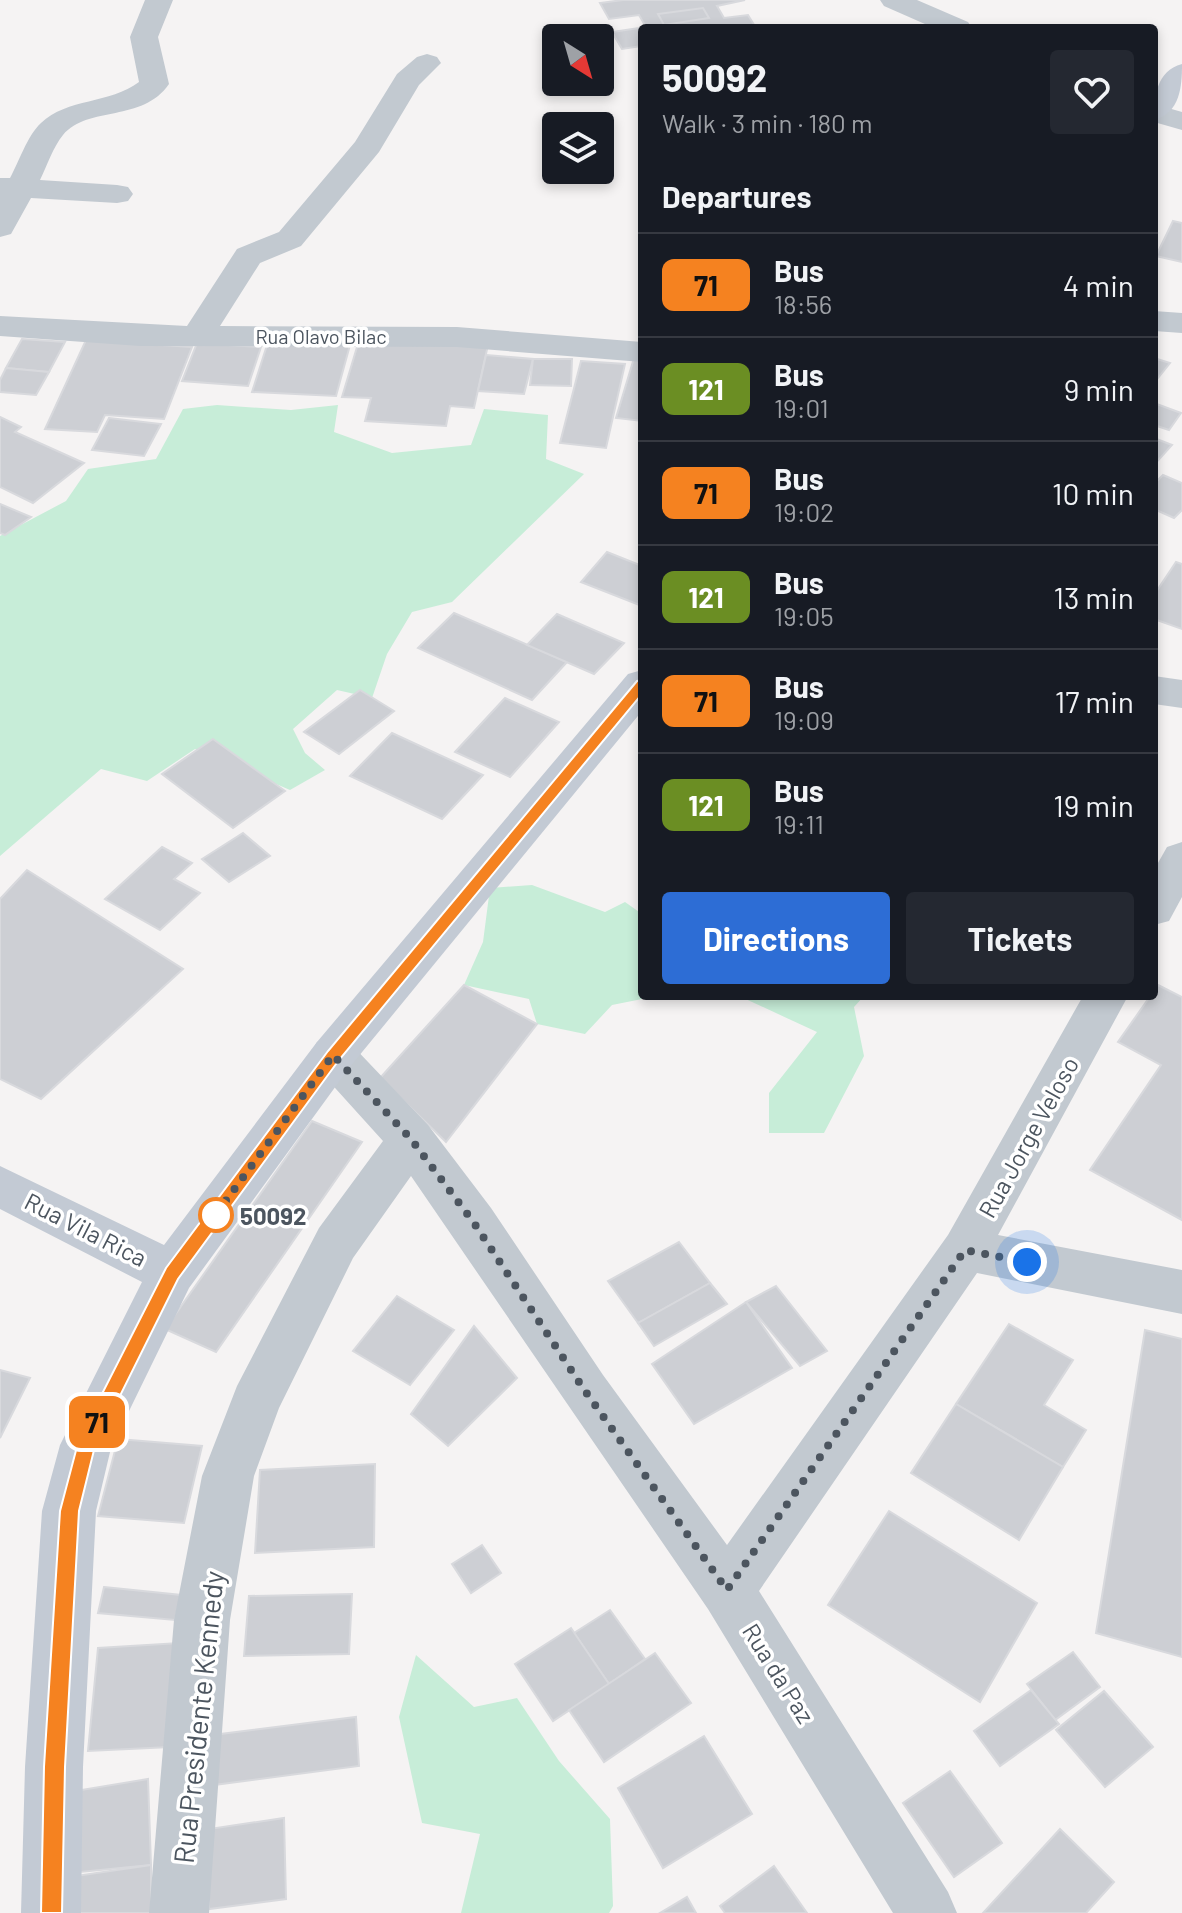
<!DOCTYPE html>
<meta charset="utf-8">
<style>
:root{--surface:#171b24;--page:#242831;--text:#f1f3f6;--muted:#9ea1a6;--line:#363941;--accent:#2d6dd5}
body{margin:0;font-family:Barlow,sans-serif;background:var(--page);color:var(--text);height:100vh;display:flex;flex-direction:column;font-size:30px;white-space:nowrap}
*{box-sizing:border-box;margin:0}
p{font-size:26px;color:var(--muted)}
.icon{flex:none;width:44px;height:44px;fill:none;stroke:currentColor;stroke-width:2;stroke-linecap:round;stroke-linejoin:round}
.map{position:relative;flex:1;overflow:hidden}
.side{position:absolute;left:638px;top:24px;width:520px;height:976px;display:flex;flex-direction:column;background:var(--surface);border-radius:8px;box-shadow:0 4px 12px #0003}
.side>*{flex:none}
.badge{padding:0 16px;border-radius:12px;font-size:28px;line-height:52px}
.needle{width:52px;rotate:143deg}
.tools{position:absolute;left:542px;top:24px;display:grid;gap:16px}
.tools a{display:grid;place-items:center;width:72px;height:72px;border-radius:8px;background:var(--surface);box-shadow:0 4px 12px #0003;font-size:40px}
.you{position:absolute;width:40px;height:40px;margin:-20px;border:6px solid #fff;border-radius:50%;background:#1a73e8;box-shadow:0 0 0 12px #1a73e833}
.map>.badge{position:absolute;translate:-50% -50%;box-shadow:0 0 0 4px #fff}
h2{padding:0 24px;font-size:30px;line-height:72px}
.round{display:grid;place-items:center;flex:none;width:84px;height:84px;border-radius:8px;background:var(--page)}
.overview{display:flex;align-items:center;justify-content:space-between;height:136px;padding:0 24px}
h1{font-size:38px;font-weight:700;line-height:60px}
.button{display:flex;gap:16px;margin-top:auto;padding:16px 24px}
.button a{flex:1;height:92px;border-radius:8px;background:var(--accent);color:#fff;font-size:32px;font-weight:700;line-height:92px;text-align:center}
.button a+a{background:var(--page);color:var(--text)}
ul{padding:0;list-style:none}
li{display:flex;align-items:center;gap:24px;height:104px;padding:0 24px;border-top:2px solid var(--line)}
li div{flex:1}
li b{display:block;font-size:30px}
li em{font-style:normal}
li .badge{min-width:88px;font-weight:700;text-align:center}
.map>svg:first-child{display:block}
.green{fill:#c7edd8}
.building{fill:#cdcfd4;stroke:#d8d9dd;stroke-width:2}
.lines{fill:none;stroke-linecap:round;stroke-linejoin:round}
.street{fill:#c2c9d0;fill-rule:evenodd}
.secondary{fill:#c3cad4;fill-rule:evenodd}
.line{fill:#f58220;stroke:#fff;stroke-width:2}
.walk{stroke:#4c555f;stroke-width:8;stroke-dasharray:0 14.4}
.stop-dot{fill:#fff;stroke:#f58220;stroke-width:4}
.labels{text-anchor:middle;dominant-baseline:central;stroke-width:7;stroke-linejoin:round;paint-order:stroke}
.far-street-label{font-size:20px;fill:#4c555f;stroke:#fff}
.street-label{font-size:24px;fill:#4c555f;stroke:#fff}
.stop-label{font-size:24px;font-weight:bold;fill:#4c555f;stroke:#fff;text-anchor:start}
.near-street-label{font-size:28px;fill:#4c555f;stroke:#fff}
</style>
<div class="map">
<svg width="1182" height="1913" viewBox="0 0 1182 1913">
<rect width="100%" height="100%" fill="#f5f3f3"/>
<g class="green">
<path d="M 217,405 L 291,410 L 338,405 L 334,432 L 392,453 L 471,445 L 484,409 L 548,415 L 546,459 L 584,474 L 452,602 L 412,612 L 387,654 L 372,698 L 337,690 L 293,729 L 305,753 L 325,770 L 290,790 L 195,749 L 147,781 L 101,769 L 0,856 L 0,536 L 66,501 L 88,469 L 156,459 L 183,409 Z"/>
<path d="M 532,885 L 605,912 L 625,902 L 642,914 L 642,996 L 647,998 L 612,1005 L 585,1034 L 537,1024 L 529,999 L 464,985 L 483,942 L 490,888 Z"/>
<path d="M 739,996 L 864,996 L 854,1007 L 864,1056 L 824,1133 L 769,1133 L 769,1093 L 817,1032 Z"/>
<path d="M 416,1655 L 474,1707 L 517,1698 L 559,1761 L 610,1819 L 613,1906 L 609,1913 L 461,1913 L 480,1834 L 422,1823 L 399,1717 Z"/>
</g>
<g class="building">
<path d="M 623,0 L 745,0 L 717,6 L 724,18 L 748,15 L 756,28 L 642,28 L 642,46 L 622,49 L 612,32 L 646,27 L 639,15 L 609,19 L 600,3 Z"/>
<path d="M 703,8 L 709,18 L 664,25 L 658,14 Z"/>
<path d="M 1173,221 L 1182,223 L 1182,262 L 1156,256 Z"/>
<path d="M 360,337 L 488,345 L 474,408 L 450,406 L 446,426 L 365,421 L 371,398 L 342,397 Z"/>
<path d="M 22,339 L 65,342 L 49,372 L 6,368 Z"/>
<path d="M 86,340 L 192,347 L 164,419 L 105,415 L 97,432 L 45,429 Z"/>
<path d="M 268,342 L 350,345 L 336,396 L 252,392 Z"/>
<path d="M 197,343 L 261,347 L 248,386 L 182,381 Z"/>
<path d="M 486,355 L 533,359 L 524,394 L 478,391 Z"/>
<path d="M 634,358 L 642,359 L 642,421 L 616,418 Z"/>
<path d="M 1154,358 L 1170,363 L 1154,383 Z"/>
<path d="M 533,359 L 572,359 L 571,386 L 530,385 Z"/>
<path d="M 581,361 L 625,364 L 606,448 L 560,443 Z"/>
<path d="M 6,368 L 49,372 L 36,395 L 0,392 L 0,380 Z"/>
<path d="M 1154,403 L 1181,413 L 1169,430 L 1154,425 Z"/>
<path d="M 0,417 L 21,427 L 15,432 L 84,463 L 33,503 L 0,487 Z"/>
<path d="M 109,418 L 161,424 L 144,456 L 92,450 Z"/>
<path d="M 1154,438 L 1172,445 L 1154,465 Z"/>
<path d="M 1163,475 L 1182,483 L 1182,510 L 1174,518 L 1154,509 L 1154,484 Z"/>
<path d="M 0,504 L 31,517 L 5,535 L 0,533 Z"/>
<path d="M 607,552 L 642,566 L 642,606 L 581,582 Z"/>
<path d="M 1176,562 L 1182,564 L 1182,629 L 1154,619 L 1154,595 Z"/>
<path d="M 454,613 L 567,662 L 532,700 L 418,648 Z"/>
<path d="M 557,614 L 624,643 L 594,674 L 527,645 Z"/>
<path d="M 360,690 L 394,711 L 339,754 L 304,732 Z"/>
<path d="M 505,698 L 559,722 L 510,777 L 455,752 Z"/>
<path d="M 392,733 L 483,775 L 442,819 L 350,776 Z"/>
<path d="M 213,739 L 285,791 L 233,828 L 162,774 Z"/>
<path d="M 243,833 L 270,856 L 229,882 L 202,859 Z"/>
<path d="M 162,847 L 192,863 L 174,879 L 200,893 L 160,930 L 105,899 Z"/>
<path d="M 27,870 L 183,969 L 41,1099 L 0,1079 L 0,899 Z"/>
<path d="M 464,985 L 537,1024 L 446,1142 L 380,1078 Z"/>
<path d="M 1158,985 L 1182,997 L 1182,1220 L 1090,1170 L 1161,1065 L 1118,1042 Z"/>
<path d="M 312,1121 L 362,1142 L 216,1352 L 165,1329 Z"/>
<path d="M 679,1242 L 710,1283 L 638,1323 L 608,1281 Z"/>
<path d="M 710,1283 L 727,1304 L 654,1346 L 638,1323 Z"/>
<path d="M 776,1286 L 827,1351 L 800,1366 L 746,1302 Z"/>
<path d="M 397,1296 L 454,1330 L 410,1385 L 353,1351 Z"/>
<path d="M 746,1302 L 792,1368 L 694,1424 L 652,1364 Z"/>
<path d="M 1009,1324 L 1073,1360 L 1044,1405 L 1086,1430 L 1063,1467 L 956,1404 Z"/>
<path d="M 474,1326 L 517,1378 L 448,1446 L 411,1414 Z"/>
<path d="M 1145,1330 L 1182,1339 L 1182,1657 L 1096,1633 Z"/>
<path d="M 0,1370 L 30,1378 L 0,1438 Z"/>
<path d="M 956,1404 L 1063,1467 L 1019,1540 L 911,1473 Z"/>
<path d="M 118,1439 L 202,1446 L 184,1523 L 98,1516 Z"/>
<path d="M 375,1464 L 374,1547 L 255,1553 L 260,1470 Z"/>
<path d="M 889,1511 L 1037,1603 L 980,1702 L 828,1605 Z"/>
<path d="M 482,1545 L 501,1573 L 471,1593 L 452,1564 Z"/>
<path d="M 104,1587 L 181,1595 L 175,1620 L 98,1613 Z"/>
<path d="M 352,1594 L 349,1654 L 244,1656 L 249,1596 Z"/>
<path d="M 610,1610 L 645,1659 L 609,1684 L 574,1633 Z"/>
<path d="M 571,1628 L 609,1684 L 553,1721 L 515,1664 Z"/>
<path d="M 179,1643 L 170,1747 L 88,1751 L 98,1648 Z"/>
<path d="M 1073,1652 L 1100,1687 L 1055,1720 L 1027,1684 Z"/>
<path d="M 655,1653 L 691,1703 L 604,1762 L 569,1710 Z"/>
<path d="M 1031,1690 L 1059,1724 L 1000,1766 L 974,1731 Z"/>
<path d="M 1104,1691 L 1153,1747 L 1105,1787 L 1056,1730 Z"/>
<path d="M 356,1717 L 359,1766 L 206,1786 L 205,1736 Z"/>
<path d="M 704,1736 L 752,1814 L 663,1868 L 618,1788 Z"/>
<path d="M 950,1771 L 1002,1843 L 954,1877 L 903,1803 Z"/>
<path d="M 148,1779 L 151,1865 L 80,1872 L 81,1790 Z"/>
<path d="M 284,1818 L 286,1899 L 209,1909 L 209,1829 Z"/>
<path d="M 1060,1829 L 1114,1882 L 1086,1913 L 983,1913 Z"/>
<path d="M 151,1865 L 151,1913 L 68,1913 L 69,1877 Z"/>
<path d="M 774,1866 L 807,1913 L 725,1913 L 720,1906 Z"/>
<path d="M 687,1897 L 696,1913 L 660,1913 Z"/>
</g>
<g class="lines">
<g class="street">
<path d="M 145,0 L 173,0 L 158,37 L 169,84 C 142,123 89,105 63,135 C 53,147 47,166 40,180 L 117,185 L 128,187 L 133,194 L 128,201 L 117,203 L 31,198 L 11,234 L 0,237 L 0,178 L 10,178 C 19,162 27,136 41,123 C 67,98 110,104 139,82 L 130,37 Z"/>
<path d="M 880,0 L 917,0 L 968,22 L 972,28 L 934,28 L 884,6 Z"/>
<path d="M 427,54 L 437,57 L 441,63 L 419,85 L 379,152 L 301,246 L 260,263 L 220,326 L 457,327 L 642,342 L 642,362 L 457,347 L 140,346 L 0,336 L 0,316 L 187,326 L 237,249 L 279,232 L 355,142 L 397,74 L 417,57 Z"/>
<path d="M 1154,104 L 1182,112 L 1182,130 L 1154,122 Z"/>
<path d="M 1154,311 L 1182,313 L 1182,333 L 1154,331 Z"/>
<path d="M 1154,676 L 1182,680 L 1182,708 L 1154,704 Z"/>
<path d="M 1182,842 L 1182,897 L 1169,921 L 1154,925 L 1154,870 L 1167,847 Z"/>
<path d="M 1083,996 L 1128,996 L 998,1235 L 1182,1270 L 1182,1314 L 977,1273 L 759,1591 L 948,1892 L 957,1913 L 893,1913 L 708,1609 L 411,1176 L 353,1258 L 279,1408 L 254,1476 L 230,1620 L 209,1913 L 149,1913 L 174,1620 L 202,1476 L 237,1386 L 319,1228 L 383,1141 L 317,1068 L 310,1055 L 317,1042 L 333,1037 L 349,1042 L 428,1125 L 491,1208 L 603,1375 L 727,1545 L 948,1235 Z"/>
</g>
<g class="secondary">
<path d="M 1182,64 C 1182,87 1180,113 1154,120 C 1154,97 1156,71 1182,64 Z"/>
<path d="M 642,670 L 642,711 L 349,1068 L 189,1288 L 111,1448 L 96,1511 L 83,1767 L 81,1913 L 21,1913 L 25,1767 L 42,1511 L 60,1445 L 142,1282 L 0,1209 L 0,1166 L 164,1245 L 317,1042 L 628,674 Z"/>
</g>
</g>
<path class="line" d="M 642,680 L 647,681 L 647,688 L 339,1060 L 178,1279 L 95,1446 L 79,1511 L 65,1767 L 62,1913 L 41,1913 L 44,1767 L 60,1511 L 79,1439 L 166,1268 L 328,1051 L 637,681 Z"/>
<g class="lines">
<path class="walk" d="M 216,1215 L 208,1225 L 333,1055 L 411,1139 L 474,1223 L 585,1391 L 727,1590 L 965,1250 L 1027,1262"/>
</g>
<circle class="stop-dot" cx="216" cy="1215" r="16"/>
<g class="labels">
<g class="far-street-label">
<text x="321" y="336">Rua Olavo Bilac</text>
</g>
<g class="street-label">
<text transform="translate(1028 1137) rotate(-61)">Rua Jorge Veloso</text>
<text transform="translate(86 1229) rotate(27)">Rua Vila Rica</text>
<text transform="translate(779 1673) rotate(58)">Rua da Paz</text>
</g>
<g class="stop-label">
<text x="240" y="1215">50092</text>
</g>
<g class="near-street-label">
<text transform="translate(198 1717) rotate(-84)">Rua Presidente Kennedy</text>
</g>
</g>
</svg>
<div class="tools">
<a><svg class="needle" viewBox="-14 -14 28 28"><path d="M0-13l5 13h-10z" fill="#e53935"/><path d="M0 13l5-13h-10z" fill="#9ea1a6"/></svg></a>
<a><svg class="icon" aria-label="layers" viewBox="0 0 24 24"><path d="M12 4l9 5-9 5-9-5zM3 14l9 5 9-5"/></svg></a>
</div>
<div class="you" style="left:1027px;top:1262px"></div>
<b class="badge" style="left:97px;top:1422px;background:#f58220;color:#111">71</b>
<section class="side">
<div class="overview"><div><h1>50092</h1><p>Walk · 3 min · 180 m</p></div><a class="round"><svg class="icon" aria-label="heart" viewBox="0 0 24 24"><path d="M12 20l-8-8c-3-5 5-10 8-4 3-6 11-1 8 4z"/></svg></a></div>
<h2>Departures</h2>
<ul>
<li><span class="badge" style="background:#f58220;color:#111">71</span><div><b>Bus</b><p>18:56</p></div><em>4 min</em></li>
<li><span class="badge" style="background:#6b8e23;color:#fff">121</span><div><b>Bus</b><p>19:01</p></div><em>9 min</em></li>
<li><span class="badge" style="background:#f58220;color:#111">71</span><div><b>Bus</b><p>19:02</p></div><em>10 min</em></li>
<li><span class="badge" style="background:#6b8e23;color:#fff">121</span><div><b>Bus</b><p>19:05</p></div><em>13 min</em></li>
<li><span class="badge" style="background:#f58220;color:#111">71</span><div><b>Bus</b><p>19:09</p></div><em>17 min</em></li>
<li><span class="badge" style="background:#6b8e23;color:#fff">121</span><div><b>Bus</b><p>19:11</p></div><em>19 min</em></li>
</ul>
<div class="button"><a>Directions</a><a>Tickets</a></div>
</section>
</div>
